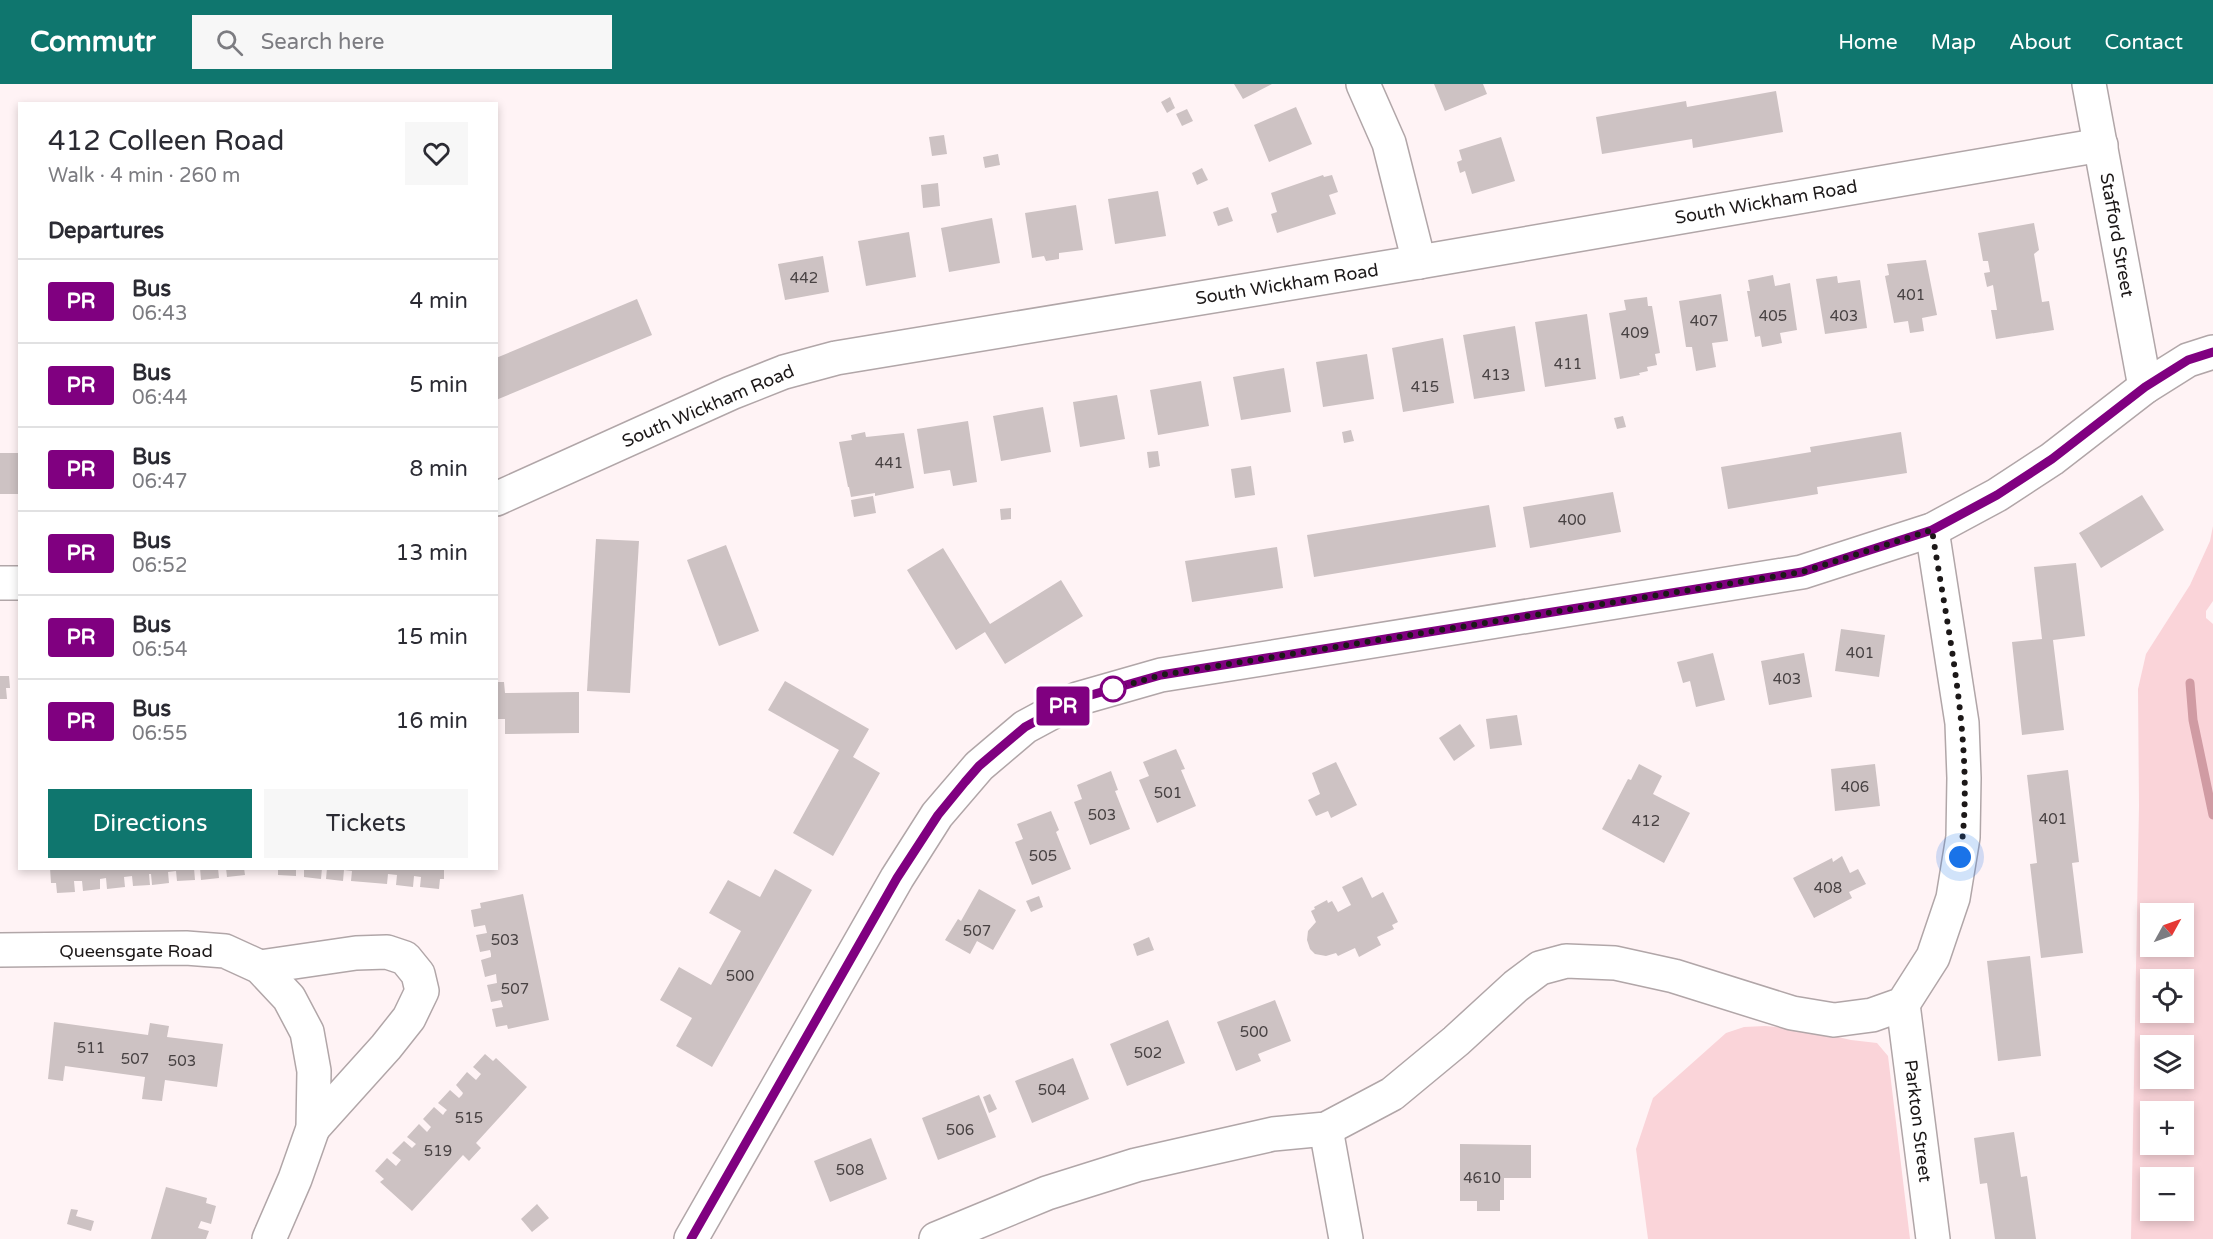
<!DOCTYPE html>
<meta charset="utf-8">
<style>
:root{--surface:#fff;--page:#f7f7f7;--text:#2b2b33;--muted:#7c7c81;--line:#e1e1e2;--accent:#0f766e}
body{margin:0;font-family:"Varela Round",sans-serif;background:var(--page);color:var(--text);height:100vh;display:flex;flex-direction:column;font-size:22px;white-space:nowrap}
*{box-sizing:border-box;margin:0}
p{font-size:20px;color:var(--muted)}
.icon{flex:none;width:33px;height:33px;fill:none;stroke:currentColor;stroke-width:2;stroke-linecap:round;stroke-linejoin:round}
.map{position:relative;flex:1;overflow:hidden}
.side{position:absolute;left:18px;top:18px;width:480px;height:768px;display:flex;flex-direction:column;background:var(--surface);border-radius:0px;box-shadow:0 3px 9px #0003}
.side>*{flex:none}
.badge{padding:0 12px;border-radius:4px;font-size:21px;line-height:39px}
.needle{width:39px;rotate:50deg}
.tools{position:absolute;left:2140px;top:819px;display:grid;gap:12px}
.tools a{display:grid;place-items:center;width:54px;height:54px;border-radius:0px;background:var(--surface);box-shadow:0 3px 9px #0003;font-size:30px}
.you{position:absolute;width:30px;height:30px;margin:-15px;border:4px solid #fff;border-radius:50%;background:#1a73e8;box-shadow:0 0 0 9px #1a73e833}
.map>.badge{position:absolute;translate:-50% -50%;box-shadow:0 0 0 3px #fff}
h2{padding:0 30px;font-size:22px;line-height:54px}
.round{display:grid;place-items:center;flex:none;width:63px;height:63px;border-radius:0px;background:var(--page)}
.summary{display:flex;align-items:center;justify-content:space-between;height:102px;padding:0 30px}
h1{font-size:28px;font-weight:600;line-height:45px}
.cta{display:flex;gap:12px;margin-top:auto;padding:12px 30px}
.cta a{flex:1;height:69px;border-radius:0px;background:var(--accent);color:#fff;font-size:24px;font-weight:600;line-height:69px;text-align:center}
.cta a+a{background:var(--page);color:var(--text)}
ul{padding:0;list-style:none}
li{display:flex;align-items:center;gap:18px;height:84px;padding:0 30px;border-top:2px solid var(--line)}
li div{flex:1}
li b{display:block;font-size:22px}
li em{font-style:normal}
li .badge{min-width:66px;font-weight:700;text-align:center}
header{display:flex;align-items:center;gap:36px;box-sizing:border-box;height:84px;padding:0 30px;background:var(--accent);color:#fff}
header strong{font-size:28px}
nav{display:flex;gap:33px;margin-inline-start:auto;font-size:21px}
.search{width:420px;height:54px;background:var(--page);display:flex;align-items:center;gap:15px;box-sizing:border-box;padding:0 21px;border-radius:0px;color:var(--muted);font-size:22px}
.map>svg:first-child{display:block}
.green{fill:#fad4d9;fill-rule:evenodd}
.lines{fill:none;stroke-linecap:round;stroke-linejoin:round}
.stream{stroke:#d09ba3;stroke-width:9}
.building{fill:#cdc2c3}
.minor-casing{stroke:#b1a6a8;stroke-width:36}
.minor{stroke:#fff;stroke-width:33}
.line-casing{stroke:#fff;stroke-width:14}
.line{stroke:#800080;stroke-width:9}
.walk{stroke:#1c1818;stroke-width:6;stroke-dasharray:0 10.8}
.stop-dot{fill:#fff;stroke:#800080;stroke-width:3}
.labels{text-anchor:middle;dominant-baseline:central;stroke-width:6;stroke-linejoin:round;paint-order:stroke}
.number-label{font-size:15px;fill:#484243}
.street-label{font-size:18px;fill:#1c1818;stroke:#fff}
</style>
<header>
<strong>Commutr</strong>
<div class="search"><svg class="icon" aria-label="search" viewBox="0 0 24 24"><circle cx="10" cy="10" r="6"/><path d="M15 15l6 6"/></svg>Search here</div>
<nav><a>Home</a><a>Map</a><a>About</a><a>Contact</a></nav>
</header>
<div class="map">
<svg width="2213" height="1155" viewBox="0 0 2213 1155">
<rect width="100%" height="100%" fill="#fff3f5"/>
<g class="green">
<path d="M 2213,442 L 2213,517 L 2206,527 L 2206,534 L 2213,540 L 2213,1155 L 2131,1155 L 2139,722 L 2138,605 L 2146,570 L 2190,501 L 2210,457 ZM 2151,830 L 2184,830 L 2184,862 L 2151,862 ZM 2151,896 L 2184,896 L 2184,928 L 2151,928 ZM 2151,962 L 2184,962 L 2184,994 L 2151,994 ZM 2151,1028 L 2184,1028 L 2184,1060 L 2151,1060 ZM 2151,1094 L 2184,1094 L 2184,1126 L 2151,1126 Z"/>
<path d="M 1765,942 L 1803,945 L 1851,956 L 1877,959 L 1888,972 L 1910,1155 L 1648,1155 L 1636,1065 L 1653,1014 L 1726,949 L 1744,943 Z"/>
</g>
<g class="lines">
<path class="stream" d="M 2190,599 L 2193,636 L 2213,731"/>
</g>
<g class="building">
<path d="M 1234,0 L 1272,0 L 1243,15 Z"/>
<path d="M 1434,0 L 1483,0 L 1487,10 L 1445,27 Z"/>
<path d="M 1776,7 L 1783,48 L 1693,64 L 1692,55 L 1602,70 L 1596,33 L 1686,17 L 1687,23 Z"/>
<path d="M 1170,13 L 1175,24 L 1167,29 L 1161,18 Z"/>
<path d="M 1296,23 L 1312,60 L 1269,78 L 1254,41 Z"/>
<path d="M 1187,25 L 1193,37 L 1182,42 L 1176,30 Z"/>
<path d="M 944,51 L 947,70 L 932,72 L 929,53 Z"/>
<path d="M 1501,53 L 1515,97 L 1472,110 L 1465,87 L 1460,89 L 1457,78 L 1462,76 L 1459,66 Z"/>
<path d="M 998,70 L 1000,81 L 985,84 L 983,73 Z"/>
<path d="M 1202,84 L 1208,96 L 1197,101 L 1192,89 Z"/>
<path d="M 1323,91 L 1324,93 L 1332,91 L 1338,108 L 1329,111 L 1336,130 L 1277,149 L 1271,130 L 1277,128 L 1271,109 Z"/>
<path d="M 938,99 L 940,122 L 923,124 L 921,101 Z"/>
<path d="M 1158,107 L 1166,152 L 1115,160 L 1108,115 Z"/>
<path d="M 1076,121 L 1083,166 L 1059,169 L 1059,175 L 1046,177 L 1044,172 L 1032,174 L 1025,129 Z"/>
<path d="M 1228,123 L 1233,137 L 1218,142 L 1213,128 Z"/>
<path d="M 992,134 L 1000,179 L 949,188 L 941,144 Z"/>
<path d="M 2034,139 L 2039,166 L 2034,170 L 2042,218 L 2049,217 L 2054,246 L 1996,255 L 1991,226 L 1997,226 L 1993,201 L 1987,203 L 1984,189 L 1990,188 L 1988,177 L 1983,177 L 1978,149 Z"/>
<path d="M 909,148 L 916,193 L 866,202 L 858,157 Z"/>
<path d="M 823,172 L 829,208 L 785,216 L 778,180 Z"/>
<path d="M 1926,176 L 1937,231 L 1922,234 L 1924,247 L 1910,249 L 1908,237 L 1894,239 L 1885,192 L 1889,191 L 1887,180 Z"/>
<path d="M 1773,191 L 1775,202 L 1790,199 L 1797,246 L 1780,249 L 1782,259 L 1762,263 L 1760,252 L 1755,253 L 1747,207 L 1750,207 L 1748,196 Z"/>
<path d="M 1837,192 L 1838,199 L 1860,196 L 1867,244 L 1825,250 L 1816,195 Z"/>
<path d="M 1721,210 L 1728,257 L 1712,259 L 1716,283 L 1696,287 L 1692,263 L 1686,263 L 1679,217 Z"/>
<path d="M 1647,213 L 1648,222 L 1652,222 L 1660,269 L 1655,270 L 1657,281 L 1647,283 L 1648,287 L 1639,289 L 1640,291 L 1620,295 L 1609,229 L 1626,226 L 1624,216 Z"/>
<path d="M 637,215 L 652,251 L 496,316 L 496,274 Z"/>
<path d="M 1587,230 L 1596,295 L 1545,303 L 1535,238 Z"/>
<path d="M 1515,242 L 1525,307 L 1474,315 L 1463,251 Z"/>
<path d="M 1443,254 L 1454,319 L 1403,328 L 1392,264 Z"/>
<path d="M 1367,270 L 1374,315 L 1323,323 L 1316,278 Z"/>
<path d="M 1284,284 L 1291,328 L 1241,336 L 1233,293 Z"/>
<path d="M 1201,297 L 1209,342 L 1158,351 L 1150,306 Z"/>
<path d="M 1117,311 L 1125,355 L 1080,363 L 1073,318 Z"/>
<path d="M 1043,323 L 1051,368 L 1001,377 L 993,332 Z"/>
<path d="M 1623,332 L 1626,343 L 1617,345 L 1614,334 Z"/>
<path d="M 968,337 L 977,398 L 953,402 L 950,386 L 924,390 L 917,345 Z"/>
<path d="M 1351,346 L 1354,357 L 1344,359 L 1342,348 Z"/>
<path d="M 865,348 L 866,353 L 904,349 L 914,404 L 875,412 L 875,409 L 851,413 L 849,403 L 848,403 L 839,358 L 852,356 L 851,351 Z"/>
<path d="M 1901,348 L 1907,389 L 1817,403 L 1818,410 L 1728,425 L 1721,383 L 1811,368 L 1810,363 Z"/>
<path d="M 1158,367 L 1160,382 L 1149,384 L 1147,368 Z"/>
<rect x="0" y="369" width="20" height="41"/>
<path d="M 1251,382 L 1255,411 L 1235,414 L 1231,385 Z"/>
<path d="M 1613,408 L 1621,448 L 1530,464 L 1523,423 Z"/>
<path d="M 2142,411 L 2164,446 L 2101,484 L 2079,449 Z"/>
<path d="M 873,412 L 876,429 L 854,433 L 851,416 Z"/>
<path d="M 1489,421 L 1496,463 L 1314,493 L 1307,451 Z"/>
<path d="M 1011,424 L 1011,435 L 1001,436 L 1000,425 Z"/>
<path d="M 596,455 L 639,457 L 630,609 L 587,607 Z"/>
<path d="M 726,461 L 759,547 L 719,562 L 687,476 Z"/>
<path d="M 1277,463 L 1283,504 L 1192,518 L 1185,477 Z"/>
<path d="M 943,464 L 990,540 L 1061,496 L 1083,532 L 1005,580 L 985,548 L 956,566 L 907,486 Z"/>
<path d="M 2076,479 L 2085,552 L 2053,556 L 2064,646 L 2022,651 L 2012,558 L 2042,555 L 2034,483 Z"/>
<path d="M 1841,545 L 1885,551 L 1879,593 L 1835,587 Z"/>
<path d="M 1713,569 L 1725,616 L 1696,623 L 1690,597 L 1683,599 L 1677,578 Z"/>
<path d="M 1804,569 L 1812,613 L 1769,621 L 1761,577 Z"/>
<path d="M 0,592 L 9,592 L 10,604 L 6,604 L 7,615 L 0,615 Z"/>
<path d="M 785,597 L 869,645 L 853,673 L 880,689 L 833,772 L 793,749 L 839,666 L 768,626 Z"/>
<path d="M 496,598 L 504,598 L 505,609 L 579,608 L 579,649 L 505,650 L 505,635 L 496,635 Z"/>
<path d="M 1517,631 L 1522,661 L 1490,665 L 1486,635 Z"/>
<path d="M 1460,640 L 1475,662 L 1454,677 L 1439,654 Z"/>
<path d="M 1176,665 L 1185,685 L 1181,686 L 1196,722 L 1157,739 L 1139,696 L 1149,692 L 1143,678 Z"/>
<path d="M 1336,678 L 1357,721 L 1331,734 L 1328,727 L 1316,732 L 1308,716 L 1320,710 L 1312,689 Z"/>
<path d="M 1639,680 L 1662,692 L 1653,710 L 1690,729 L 1664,779 L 1602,745 L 1628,695 L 1631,696 Z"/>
<path d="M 1875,680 L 1880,722 L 1835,727 L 1831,685 Z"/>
<path d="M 2068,686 L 2079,778 L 2072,779 L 2083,869 L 2041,874 L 2030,780 L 2037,779 L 2027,691 Z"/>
<path d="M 1111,687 L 1118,706 L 1115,707 L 1130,745 L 1090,761 L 1074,718 L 1082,715 L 1077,701 Z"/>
<path d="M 1051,727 L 1059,746 L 1056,748 L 1071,785 L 1032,801 L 1015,758 L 1023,755 L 1017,740 Z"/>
<path d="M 1842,772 L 1850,789 L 1858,785 L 1866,800 L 1849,808 L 1852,814 L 1814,834 L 1793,794 L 1832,774 L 1833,778 Z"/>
<path d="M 50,784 L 194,784 L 195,796 L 177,797 L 176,787 L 168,788 L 169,799 L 152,801 L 151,790 L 149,790 L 150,801 L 133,802 L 132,792 L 124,793 L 125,803 L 107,805 L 106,794 L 100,795 L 100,805 L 83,807 L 82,797 L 74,797 L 75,808 L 57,809 L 56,799 L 51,799 Z"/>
<path d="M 200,784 L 218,784 L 219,794 L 201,796 Z"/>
<path d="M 226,784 L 244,784 L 245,791 L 227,793 Z"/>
<path d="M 278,784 L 296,784 L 296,792 L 278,791 Z"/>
<path d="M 304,784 L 322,784 L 321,795 L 304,793 Z"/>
<path d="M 327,784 L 444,784 L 444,795 L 440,795 L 439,805 L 420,803 L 421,793 L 414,792 L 413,803 L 396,801 L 397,791 L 388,790 L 387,800 L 351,797 L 352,787 L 344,786 L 343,797 L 326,795 Z"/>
<path d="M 775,785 L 812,806 L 712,983 L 676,962 L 692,934 L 660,916 L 679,883 L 711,901 L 741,847 L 709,829 L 728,796 L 760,813 Z"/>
<path d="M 1362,793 L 1372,814 L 1383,808 L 1398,838 L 1392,841 L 1394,845 L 1377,853 L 1381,861 L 1359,873 L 1355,864 L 1338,872 L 1336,869 L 1326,872 L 1315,870 L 1310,865 L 1307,856 L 1308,847 L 1316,838 L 1311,827 L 1315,825 L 1314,823 L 1327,816 L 1328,819 L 1332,817 L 1338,828 L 1351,821 L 1342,803 Z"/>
<path d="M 979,805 L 1016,826 L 993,866 L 977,857 L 970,870 L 945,856 L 958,835 L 961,837 Z"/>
<path d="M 523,810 L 549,936 L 508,945 L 507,941 L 496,943 L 492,925 L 503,923 L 501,916 L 491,918 L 487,901 L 497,899 L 496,890 L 485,893 L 481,876 L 491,873 L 491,870 L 490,866 L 480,868 L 476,851 L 487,849 L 485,841 L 474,843 L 471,826 L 481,824 L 480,819 Z"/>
<path d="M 1039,812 L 1043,823 L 1031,828 L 1026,817 Z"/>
<path d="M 1149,853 L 1154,866 L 1137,872 L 1133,860 Z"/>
<path d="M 2030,872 L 2041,972 L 1998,977 L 1987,877 Z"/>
<path d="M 1275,916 L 1291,957 L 1258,970 L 1261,977 L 1236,987 L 1217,938 Z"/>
<path d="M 1168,936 L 1185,979 L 1127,1002 L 1110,960 Z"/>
<path d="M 54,938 L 148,951 L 150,939 L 169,942 L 167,953 L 223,960 L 217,1003 L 165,996 L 162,1017 L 142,1015 L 145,993 L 65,982 L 63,997 L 48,995 Z"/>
<path d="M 485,970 L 493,977 L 496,974 L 527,1003 L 476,1059 L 481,1064 L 469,1077 L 463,1071 L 412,1127 L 380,1098 L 384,1095 L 375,1087 L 387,1074 L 396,1082 L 401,1076 L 392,1069 L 404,1057 L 412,1064 L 416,1060 L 407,1053 L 419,1040 L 427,1048 L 431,1043 L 423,1035 L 434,1023 L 443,1031 L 445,1028 L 447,1026 L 438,1019 L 450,1006 L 459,1014 L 462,1011 L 463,1009 L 456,1001 L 467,988 L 476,996 L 481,990 L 473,983 Z"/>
<path d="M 1073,974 L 1089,1015 L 1032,1039 L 1015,997 Z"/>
<path d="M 990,1010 L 997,1025 L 989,1029 L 983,1013 Z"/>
<path d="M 979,1011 L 996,1053 L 938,1076 L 922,1034 Z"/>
<path d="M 2014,1048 L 2021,1093 L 2027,1092 L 2036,1155 L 1995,1155 L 1987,1099 L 1980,1100 L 1974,1054 Z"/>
<path d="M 871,1054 L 887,1095 L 830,1118 L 814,1077 Z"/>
<path d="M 1460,1060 L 1531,1061 L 1531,1094 L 1504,1094 L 1504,1116 L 1500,1116 L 1500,1127 L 1477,1127 L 1477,1117 L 1460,1117 Z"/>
<path d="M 166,1103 L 207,1114 L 206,1119 L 216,1122 L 211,1140 L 201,1137 L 198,1144 L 209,1147 L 206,1155 L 151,1155 Z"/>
<path d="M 537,1120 L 549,1134 L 532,1148 L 521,1135 Z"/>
<path d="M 71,1125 L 78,1126 L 76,1132 L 94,1137 L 91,1147 L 67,1140 Z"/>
</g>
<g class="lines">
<defs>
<g id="minor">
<path d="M 1363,0 L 1389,59 L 1419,178"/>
<path d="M 2089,0 L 2145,303"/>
<path d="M 496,415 L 731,309 L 784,288 L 836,274 L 1419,178 L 2101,61"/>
<path d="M 0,499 L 20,499"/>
<path d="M 0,866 L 186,864 L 225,867 L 260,883 L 289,914 L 307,948 L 314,987 L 313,1044 L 295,1095 L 269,1155"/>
<path d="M 260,883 L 356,869 L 387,868 L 405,874 L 418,890 L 422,907 L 409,934 L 386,963 L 313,1044"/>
<path d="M 1903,920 L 1933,1155"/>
<path d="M 1326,1045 L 1346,1155"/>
<path d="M 691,1155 L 897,794 L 937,731 L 979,682 L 1025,643 L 1077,615 L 1161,591 L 1802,488 L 1932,446 L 1997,411 L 2052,375 L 2145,303 L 2188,276 L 2213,268"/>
<path d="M 936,1155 L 1047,1109 L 1136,1081 L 1273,1050 L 1326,1045 L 1392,1010 L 1456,957 L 1516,902 L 1540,884 L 1566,877 L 1615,879 L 1674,892 L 1792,929 L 1834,936 L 1872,931 L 1903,920 L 1933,873 L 1953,814 L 1963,753 L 1964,694 L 1962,639 L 1932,446"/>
</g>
</defs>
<use href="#minor" class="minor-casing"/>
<use href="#minor" class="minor"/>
</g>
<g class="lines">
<defs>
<path id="line" d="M 691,1155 L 897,794 L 938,731 L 965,698 L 979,682 L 1025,643 L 1077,615 L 1161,591 L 1802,488 L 1932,446 L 1997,411 L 2052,375 L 2145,303 L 2188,276 L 2213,268"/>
</defs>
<use href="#line" class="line-casing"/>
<use href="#line" class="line"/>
<path class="walk" d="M 1113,605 L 1161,591 L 1802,488 L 1932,446 C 1948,548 1976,671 1960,773"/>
</g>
<circle class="stop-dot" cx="1113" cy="605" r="12"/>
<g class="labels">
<g class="number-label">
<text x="804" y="194">442</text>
<text x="1911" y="211">401</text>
<text x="1773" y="232">405</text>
<text x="1844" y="232">403</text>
<text x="1704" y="237">407</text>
<text x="1635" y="249">409</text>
<text x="1568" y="280">411</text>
<text x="1496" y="291">413</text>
<text x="1425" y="303">415</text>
<text x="889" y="379">441</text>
<text x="1572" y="436">400</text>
<text x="1860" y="569">401</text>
<text x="1787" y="595">403</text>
<text x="1855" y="703">406</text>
<text x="1168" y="709">501</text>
<text x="1102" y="731">503</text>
<text x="2053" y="735">401</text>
<text x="1646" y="737">412</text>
<text x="1043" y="772">505</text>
<text x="1828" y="804">408</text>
<text x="977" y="847">507</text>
<text x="505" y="856">503</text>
<text x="740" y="892">500</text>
<text x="515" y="905">507</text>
<text x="1254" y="948">500</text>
<text x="91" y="964">511</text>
<text x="1148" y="969">502</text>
<text x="135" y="975">507</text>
<text x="182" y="977">503</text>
<text x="1052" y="1006">504</text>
<text x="469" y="1034">515</text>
<text x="960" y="1046">506</text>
<text x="438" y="1067">519</text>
<text x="850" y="1086">508</text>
<text x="1482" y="1094">4610</text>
</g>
<g class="street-label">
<text transform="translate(1766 118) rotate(-10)">South Wickham Road</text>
<text transform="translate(2117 151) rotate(80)">Stafford Street</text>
<text transform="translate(1287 200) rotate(-9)">South Wickham Road</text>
<text transform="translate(708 322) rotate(-23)">South Wickham Road</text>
<text x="136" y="867">Queensgate Road</text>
<text transform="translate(1918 1037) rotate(83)">Parkton Street</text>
</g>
</g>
</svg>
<div class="tools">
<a><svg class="needle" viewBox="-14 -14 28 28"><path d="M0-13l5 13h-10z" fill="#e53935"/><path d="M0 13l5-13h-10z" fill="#7c7c81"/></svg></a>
<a><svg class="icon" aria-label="locate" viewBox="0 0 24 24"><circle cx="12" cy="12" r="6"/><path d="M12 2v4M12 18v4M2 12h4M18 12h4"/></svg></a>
<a><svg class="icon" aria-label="layers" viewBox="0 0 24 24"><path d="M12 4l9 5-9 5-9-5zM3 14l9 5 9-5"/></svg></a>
<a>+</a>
<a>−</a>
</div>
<div class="you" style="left:1960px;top:773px"></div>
<b class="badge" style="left:1063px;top:622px;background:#800080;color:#fff">PR</b>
<section class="side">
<div class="summary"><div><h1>412 Colleen Road</h1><p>Walk · 4 min · 260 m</p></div><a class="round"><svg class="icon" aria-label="heart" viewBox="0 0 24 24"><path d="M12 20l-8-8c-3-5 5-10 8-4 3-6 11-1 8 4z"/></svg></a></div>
<h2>Departures</h2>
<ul>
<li><span class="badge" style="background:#800080;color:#fff">PR</span><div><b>Bus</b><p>06:43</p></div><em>4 min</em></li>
<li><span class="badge" style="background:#800080;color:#fff">PR</span><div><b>Bus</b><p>06:44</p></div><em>5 min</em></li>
<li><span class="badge" style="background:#800080;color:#fff">PR</span><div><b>Bus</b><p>06:47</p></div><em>8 min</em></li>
<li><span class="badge" style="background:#800080;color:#fff">PR</span><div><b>Bus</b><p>06:52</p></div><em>13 min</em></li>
<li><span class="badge" style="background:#800080;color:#fff">PR</span><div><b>Bus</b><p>06:54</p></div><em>15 min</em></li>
<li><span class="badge" style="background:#800080;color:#fff">PR</span><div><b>Bus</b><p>06:55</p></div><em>16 min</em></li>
</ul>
<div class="cta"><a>Directions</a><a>Tickets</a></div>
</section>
</div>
